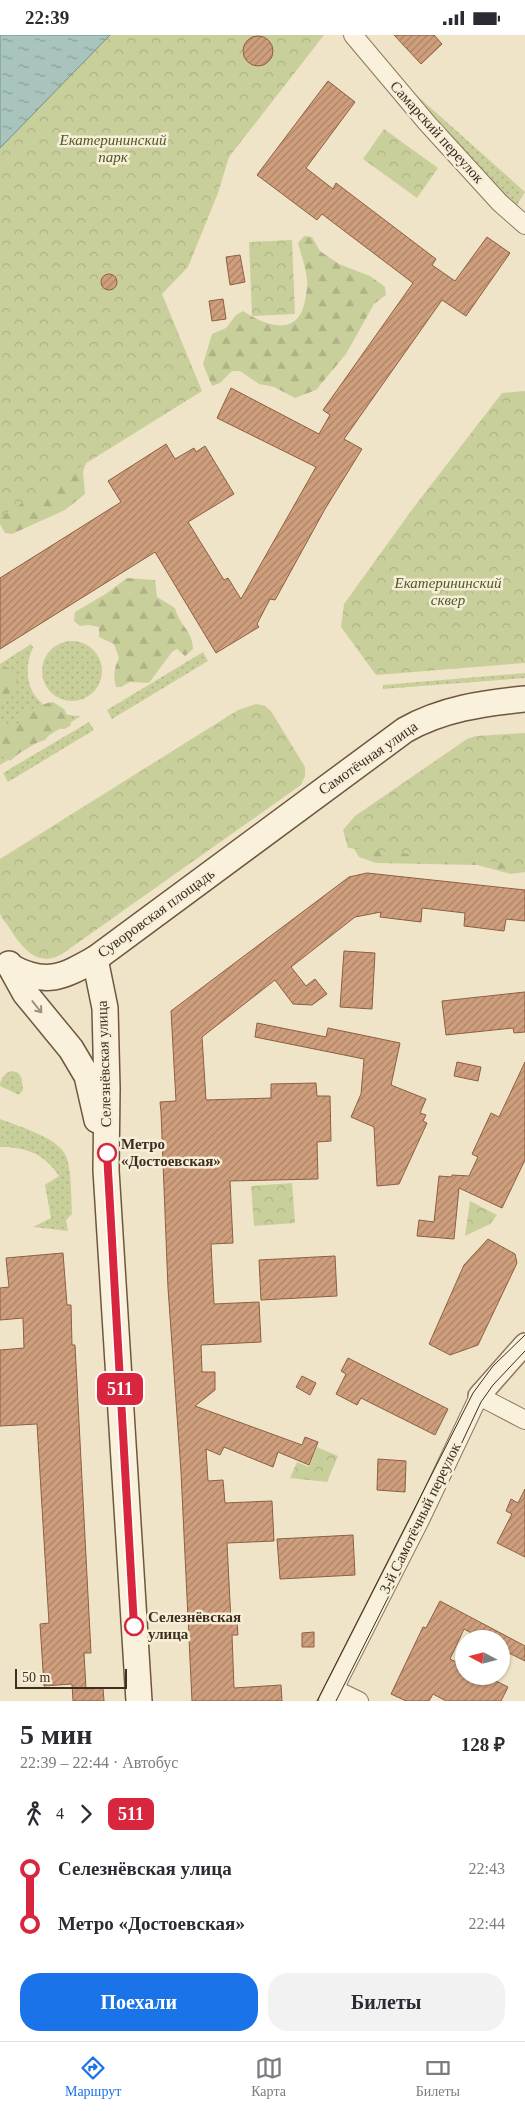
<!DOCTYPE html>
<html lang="ru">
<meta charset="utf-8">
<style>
:root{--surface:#fff;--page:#f2f2f3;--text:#2b2b33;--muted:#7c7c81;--line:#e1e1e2;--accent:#1a73e8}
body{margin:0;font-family:"Times New Roman",serif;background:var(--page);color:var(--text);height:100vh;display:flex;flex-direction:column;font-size:19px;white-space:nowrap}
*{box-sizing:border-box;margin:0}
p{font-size:16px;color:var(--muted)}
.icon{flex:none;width:28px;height:28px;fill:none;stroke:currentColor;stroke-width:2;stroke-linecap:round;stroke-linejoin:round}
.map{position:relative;height:1666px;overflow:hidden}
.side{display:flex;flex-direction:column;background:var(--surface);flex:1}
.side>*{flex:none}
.badge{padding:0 10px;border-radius:8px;font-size:18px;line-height:32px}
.needle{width:32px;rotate:277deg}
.tools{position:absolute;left:455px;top:1595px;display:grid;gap:10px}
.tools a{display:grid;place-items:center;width:55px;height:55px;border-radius:50%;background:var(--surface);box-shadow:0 1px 4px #0004;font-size:25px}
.scale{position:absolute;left:15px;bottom:12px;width:112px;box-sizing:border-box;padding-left:5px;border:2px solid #3d2e20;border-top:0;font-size:14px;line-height:18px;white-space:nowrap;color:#3d2e20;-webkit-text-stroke:4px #f7eed8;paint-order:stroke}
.map>.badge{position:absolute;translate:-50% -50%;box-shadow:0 0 0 2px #fff}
.legs{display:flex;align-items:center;gap:8px;height:55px;padding:0 20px;font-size:16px}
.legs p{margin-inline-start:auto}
.headline{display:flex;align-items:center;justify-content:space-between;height:85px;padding:0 20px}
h1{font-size:28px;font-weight:800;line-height:38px}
.button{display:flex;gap:10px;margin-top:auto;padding:10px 20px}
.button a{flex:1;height:58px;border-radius:20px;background:var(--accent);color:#fff;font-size:20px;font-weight:800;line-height:58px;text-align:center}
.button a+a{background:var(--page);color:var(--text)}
ul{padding:0 20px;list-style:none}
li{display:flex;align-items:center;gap:18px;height:55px;font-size:19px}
li i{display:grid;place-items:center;width:8px;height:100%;margin:0 6px;background:currentColor}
li i::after{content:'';width:12px;height:12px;margin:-6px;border:4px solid;border-radius:50%;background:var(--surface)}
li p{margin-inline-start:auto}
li:first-child i{background:linear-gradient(#0000 50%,currentColor 0)}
li:last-child i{background:linear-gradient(currentColor 50%,#0000 0)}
.status{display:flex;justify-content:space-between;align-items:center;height:35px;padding:0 25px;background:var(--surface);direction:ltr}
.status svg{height:14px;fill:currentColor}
.tabs{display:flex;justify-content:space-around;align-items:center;height:70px;border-top:1px solid var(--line);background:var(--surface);font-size:14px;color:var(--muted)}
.tabs a{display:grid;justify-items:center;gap:2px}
.tabs .on{color:var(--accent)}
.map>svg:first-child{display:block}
.grass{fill:url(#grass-dots)}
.forest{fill:url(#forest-firs)}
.park{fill:url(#park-crowns)}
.water{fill:url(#water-ripples);stroke:#6f938a}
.building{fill:url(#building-hatch);stroke:#8d5f41}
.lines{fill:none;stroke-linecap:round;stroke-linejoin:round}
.minor-casing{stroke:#8d765c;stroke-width:20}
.tertiary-casing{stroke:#8d765c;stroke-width:24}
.secondary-casing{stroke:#6f573f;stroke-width:28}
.minor{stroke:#faf1dc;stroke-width:18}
.tertiary{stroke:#faf1dc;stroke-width:21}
.secondary{stroke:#faf1dc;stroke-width:25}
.tram{stroke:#3d2e20;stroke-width:1}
.oneway{stroke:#9c907e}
.line-1-casing{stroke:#fff;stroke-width:11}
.line-1{stroke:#d7263d;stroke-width:8}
.stop-1-dot{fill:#fff;stroke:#d7263d;stroke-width:2.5}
.labels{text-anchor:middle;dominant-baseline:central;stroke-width:5;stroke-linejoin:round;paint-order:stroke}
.street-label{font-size:15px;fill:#3d2e20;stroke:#f7eed8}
.park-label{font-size:15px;font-style:italic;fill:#4d5a26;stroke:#f7eed8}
.stop-label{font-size:15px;font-weight:bold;fill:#3d2e20;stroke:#f7eed8;text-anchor:start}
</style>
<div class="status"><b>22:39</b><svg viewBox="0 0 49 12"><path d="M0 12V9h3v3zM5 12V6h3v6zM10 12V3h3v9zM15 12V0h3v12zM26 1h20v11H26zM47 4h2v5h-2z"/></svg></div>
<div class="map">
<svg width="525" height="1666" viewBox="0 0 525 1666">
<defs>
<pattern id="grass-dots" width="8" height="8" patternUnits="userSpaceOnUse" patternTransform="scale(1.25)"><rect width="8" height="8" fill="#c9cf9b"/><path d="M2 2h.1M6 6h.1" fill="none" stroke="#aeb285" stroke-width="1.8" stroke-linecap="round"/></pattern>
<pattern id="forest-firs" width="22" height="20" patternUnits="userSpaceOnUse" patternTransform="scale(1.25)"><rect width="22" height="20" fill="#c9cf9b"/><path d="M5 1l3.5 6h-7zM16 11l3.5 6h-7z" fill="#aeb285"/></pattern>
<pattern id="park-crowns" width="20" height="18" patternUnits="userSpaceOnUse" patternTransform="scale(1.25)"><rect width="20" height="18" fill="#c9cf9b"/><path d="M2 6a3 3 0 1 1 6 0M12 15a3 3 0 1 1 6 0" fill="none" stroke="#aeb285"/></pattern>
<pattern id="water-ripples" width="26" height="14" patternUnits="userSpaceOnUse" patternTransform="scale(1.25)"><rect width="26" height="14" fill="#a9c4bc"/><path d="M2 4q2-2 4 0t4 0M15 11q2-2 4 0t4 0" fill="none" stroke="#8ba098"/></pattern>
<pattern id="building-hatch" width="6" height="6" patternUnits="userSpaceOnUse" patternTransform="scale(1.25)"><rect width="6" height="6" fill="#cf9f7d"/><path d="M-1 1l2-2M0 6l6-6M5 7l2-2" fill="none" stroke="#a98266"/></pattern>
</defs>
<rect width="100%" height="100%" fill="#f0e4c8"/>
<g class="grass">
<path d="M 414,58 L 525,157 L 518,168 L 517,175 Z"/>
<circle cx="72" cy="636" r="30"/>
<path d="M 31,609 L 33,612 C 16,652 41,681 81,681 L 0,730 L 0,629 Z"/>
<path d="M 203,617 L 208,626 L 112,684 L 107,675 Z"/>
<path d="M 525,638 L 525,643 L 383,654 L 383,650 Z"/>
<path d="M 89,687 L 94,695 L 8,747 L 3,738 Z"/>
<path d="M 11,1036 C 23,1037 22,1046 23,1055 L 19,1060 L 0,1051 C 0,1044 5,1038 11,1036 Z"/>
<path d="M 0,1084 C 18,1091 59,1103 66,1121 C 72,1136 71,1163 72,1179 L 66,1185 L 68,1196 L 33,1192 L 51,1183 L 45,1150 L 59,1141 C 45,1119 26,1112 0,1112 Z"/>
</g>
<g class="forest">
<path d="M 304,201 L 312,202 L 320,216 L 339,229 L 370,241 L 385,252 L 386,260 L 374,269 L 346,319 L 316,355 L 295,363 L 274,352 L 259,349 L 240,336 L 232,336 L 220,348 L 212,351 L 203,329 L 212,299 L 226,293 L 236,280 L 243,276 C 267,292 299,302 305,265 C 306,259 308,251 307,245 C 306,233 301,220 298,208 Z"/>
<path d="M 91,414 L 83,437 L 85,459 L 65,475 L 12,499 L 5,498 L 0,489 L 0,468 Z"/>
<path d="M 127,543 L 155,545 L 157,562 L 175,573 C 179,590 193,596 193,614 L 185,621 L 177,614 L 172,617 L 149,648 L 130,647 L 121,652 L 116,652 C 113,641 114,633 119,623 L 114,609 L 99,602 L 99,592 L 89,590 L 80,591 L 74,586 L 75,577 L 107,558 Z"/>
<path d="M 0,630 L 16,636 C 21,647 10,660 0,665 Z"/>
<path d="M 53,667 L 64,674 L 71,688 L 70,691 L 64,694 L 54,693 L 45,705 L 28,711 L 10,726 L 7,722 L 0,720 L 0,693 L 7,689 L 19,690 L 22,679 L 26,675 C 37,674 43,668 53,667 Z"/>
<path d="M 525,780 L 525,837 L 511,839 L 477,830 L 376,828 L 359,822 L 353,812 Z"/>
</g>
<g class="park">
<path d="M 0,0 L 324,0 L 229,122 L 218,158 L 188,232 L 162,259 L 202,356 L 0,482 Z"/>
<path d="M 384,94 L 438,133 L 417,163 L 363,124 Z"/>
<path d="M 292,205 L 295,279 L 252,281 L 249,207 Z"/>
<path d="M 525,356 L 525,628 L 376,640 L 341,592 L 344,569 L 414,472 L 502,358 Z"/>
<path d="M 256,669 L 265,671 L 271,676 L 305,732 L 305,741 L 301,750 L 62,919 C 38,933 22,913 10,894 C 7,889 1,883 0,878 C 0,868 0,836 0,824 L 238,675 Z"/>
<path d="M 525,698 L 525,830 L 348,813 L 343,795 L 355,781 L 467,704 L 476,701 Z"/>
<path d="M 292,1148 L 295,1188 L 254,1191 L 251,1151 Z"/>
<path d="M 470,1166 L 497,1180 L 490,1189 L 465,1201 Z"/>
<path d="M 317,1412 L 338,1421 L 327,1447 L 290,1443 L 297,1427 L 309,1432 Z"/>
</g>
<path class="water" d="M 0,0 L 110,0 L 0,113 Z"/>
<g class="building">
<path d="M 394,0 L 434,0 L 442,9 L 421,29 Z"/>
<circle cx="258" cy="16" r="15"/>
<path d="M 328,46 L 355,67 L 306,133 L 333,154 L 336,148 L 436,224 L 432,230 L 455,246 L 487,202 L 510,218 L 466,281 L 442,265 L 344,404 L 362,414 L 325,474 L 275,565 L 270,564 L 257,589 L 259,592 L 216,618 L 155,517 L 0,614 L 0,543 L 121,467 L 108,446 L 166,409 L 175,424 L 194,413 L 196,417 L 205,411 L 234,459 L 188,487 L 224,545 L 228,543 L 241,564 L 316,432 L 217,383 L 231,353 L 319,399 L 330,380 L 323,375 L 413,248 L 322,179 L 317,185 L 257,140 Z"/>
<path d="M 240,220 L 245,247 L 230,250 L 226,222 Z"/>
<circle cx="109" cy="247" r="8"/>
<path d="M 223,264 L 226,284 L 212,286 L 209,266 Z"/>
<path d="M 367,838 L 525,855 L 525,886 L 506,884 L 504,896 L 464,891 L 465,878 L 422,873 L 421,887 L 380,882 L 381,877 L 355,882 L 291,932 L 306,951 L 315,944 L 327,959 L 312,970 L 293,969 L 275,945 L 202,1002 L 206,1065 L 271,1063 L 271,1049 L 316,1048 L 317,1061 L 330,1061 L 331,1106 L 317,1107 L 318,1144 L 230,1146 L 233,1208 L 211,1209 L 214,1269 L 259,1267 L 261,1307 L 201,1310 L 202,1337 L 215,1337 L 215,1355 L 195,1371 L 302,1410 L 305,1402 L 318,1407 L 309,1430 L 278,1417 L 273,1432 L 224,1412 L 220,1420 L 206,1414 L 208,1446 L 223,1445 L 225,1468 L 272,1466 L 274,1506 L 227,1508 L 231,1587 L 237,1586 L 238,1600 L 232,1600 L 234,1653 L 281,1650 L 282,1666 L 192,1666 L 181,1437 L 168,1253 L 161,1077 L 160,1067 L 176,1066 L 171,976 L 349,842 Z"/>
<path d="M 344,916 L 375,918 L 372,974 L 340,972 Z"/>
<path d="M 525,957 L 525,997 L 514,998 L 513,993 L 446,1000 L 442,966 Z"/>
<path d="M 257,988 L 326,1002 L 328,993 L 400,1008 L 391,1050 L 426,1064 L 420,1078 L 426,1080 L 423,1086 L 427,1088 L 399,1149 L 377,1151 L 374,1092 L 351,1082 L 361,1059 L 364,1024 L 255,1002 Z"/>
<path d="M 457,1027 L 481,1032 L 478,1046 L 454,1041 Z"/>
<path d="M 525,1027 L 525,1125 L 502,1173 L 459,1153 L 454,1204 L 417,1201 L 419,1185 L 434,1187 L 439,1141 L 452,1142 L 452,1140 L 469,1141 L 478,1122 L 472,1119 L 491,1078 L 499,1082 Z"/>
<path d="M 488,1204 L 515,1219 L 517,1228 L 478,1310 L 450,1320 L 429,1309 L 464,1230 Z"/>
<path d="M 63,1218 L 67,1270 L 71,1270 L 72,1310 L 75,1310 L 91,1618 L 84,1618 L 86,1654 L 103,1653 L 104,1666 L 73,1666 L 72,1649 L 44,1651 L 40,1589 L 49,1588 L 37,1389 L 0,1391 L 0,1315 L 24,1313 L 23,1283 L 0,1285 L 0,1253 L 9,1252 L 6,1223 Z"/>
<path d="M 335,1221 L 337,1261 L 261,1265 L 259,1225 Z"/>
<path d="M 348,1323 L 448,1374 L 435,1400 L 361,1363 L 357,1370 L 336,1359 L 346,1339 L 341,1336 Z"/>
<path d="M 302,1341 L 316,1348 L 310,1360 L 296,1352 Z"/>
<path d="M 378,1424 L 406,1426 L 405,1457 L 377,1455 Z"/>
<path d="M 525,1454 L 525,1522 L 497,1508 L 512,1479 L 506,1476 L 511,1464 L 518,1468 Z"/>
<path d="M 353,1500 L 355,1540 L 280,1544 L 277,1504 Z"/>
<path d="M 440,1566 L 525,1611 L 525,1626 L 501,1614 L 501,1604 L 483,1604 L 464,1594 L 450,1624 L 464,1631 L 464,1641 L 486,1641 L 508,1652 L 501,1666 L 446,1666 L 433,1659 L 429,1666 L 406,1666 L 391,1659 L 423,1592 L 426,1593 Z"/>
<path d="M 314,1597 L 314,1612 L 302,1612 L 302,1598 Z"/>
</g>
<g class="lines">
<defs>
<g id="minor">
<path d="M 353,0 L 427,88 L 500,168 L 525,190"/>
<path d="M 334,1654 L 359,1666"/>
<path d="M 328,1666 L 421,1483 L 479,1361 L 525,1385"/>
</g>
<path id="tertiary" d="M 479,1361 L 525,1309"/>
<g id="secondary">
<path d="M 95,924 L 105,973 L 107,1053 L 106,1135 L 139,1666"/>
<path d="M 9,929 L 25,958 L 71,1014 L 87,1041 L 97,1085"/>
<path d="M 11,932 C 46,951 63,942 95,924 L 405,695 C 442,674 483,668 525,664"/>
</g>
</defs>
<use href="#minor" class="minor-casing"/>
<use href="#tertiary" class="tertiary-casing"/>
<use href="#secondary" class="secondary-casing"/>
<use href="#minor" class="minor"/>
<use href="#tertiary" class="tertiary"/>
<use href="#secondary" class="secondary"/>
<g class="tram">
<path d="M 317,1666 L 473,1358 L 493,1331 L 525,1300"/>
<path d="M 336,1666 L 402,1535 L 481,1367 L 493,1350 L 525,1316"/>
</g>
</g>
<defs><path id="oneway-shaft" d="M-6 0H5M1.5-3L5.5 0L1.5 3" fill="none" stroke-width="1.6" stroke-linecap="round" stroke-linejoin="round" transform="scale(1.25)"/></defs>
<use class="oneway" href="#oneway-shaft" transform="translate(37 972) rotate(51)"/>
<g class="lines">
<defs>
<path id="line-1" d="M 107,1118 L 134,1591"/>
</defs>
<use href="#line-1" class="line-1-casing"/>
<use href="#line-1" class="line-1"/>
</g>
<g class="stop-1-dot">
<circle cx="107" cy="1118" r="9"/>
<circle cx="134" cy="1591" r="9"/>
</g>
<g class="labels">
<g class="street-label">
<text transform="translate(437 97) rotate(48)">Самарский переулок</text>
<text transform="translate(368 723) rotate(-35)">Самотёчная улица</text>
<text transform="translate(156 878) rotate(-36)">Суворовская площадь</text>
<text transform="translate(104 1029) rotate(-92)">Селезнёвская улица</text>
<text transform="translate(420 1483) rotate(-64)">3-й Самотёчный переулок</text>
</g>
<g class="park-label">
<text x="113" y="105">Екатерининский<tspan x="113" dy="17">парк</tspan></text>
<text x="448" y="548">Екатерининский<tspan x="448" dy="17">сквер</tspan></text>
</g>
<g class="stop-label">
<text x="121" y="1109">Метро<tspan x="121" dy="17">«Достоевская»</tspan></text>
<text x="148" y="1582">Селезнёвская<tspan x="148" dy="17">улица</tspan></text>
</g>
</g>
</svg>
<div class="tools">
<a><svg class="needle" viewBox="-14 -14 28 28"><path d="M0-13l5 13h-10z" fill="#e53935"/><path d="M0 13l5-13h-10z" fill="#7c7c81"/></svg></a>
</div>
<div class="scale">50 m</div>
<b class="badge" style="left:120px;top:1354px;background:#d7263d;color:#fff">511</b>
</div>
<section class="side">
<div class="headline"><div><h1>5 мин</h1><p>22:39 – 22:44 · Автобус</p></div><b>128 ₽</b></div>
<div class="legs"><svg class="icon" aria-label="walk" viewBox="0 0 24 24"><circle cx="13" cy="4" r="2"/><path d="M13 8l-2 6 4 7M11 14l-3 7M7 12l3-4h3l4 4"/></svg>4<svg class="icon" aria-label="forward" viewBox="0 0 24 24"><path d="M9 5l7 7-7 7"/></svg><b class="badge" style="background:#d7263d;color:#fff">511</b></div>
<ul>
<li><i style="color:#d7263d"></i><b>Селезнёвская улица</b><p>22:43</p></li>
<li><i style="color:#d7263d"></i><b>Метро «Достоевская»</b><p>22:44</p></li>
</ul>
<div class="button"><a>Поехали</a><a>Билеты</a></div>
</section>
<nav class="tabs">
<a class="on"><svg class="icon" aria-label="directions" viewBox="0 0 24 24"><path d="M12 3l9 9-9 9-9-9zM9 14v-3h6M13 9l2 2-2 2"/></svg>Маршрут</a>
<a><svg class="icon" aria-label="map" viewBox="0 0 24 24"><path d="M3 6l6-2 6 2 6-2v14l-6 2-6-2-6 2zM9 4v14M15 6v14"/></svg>Карта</a>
<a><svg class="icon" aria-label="tickets" viewBox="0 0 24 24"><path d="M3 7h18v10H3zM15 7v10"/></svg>Билеты</a>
</nav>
